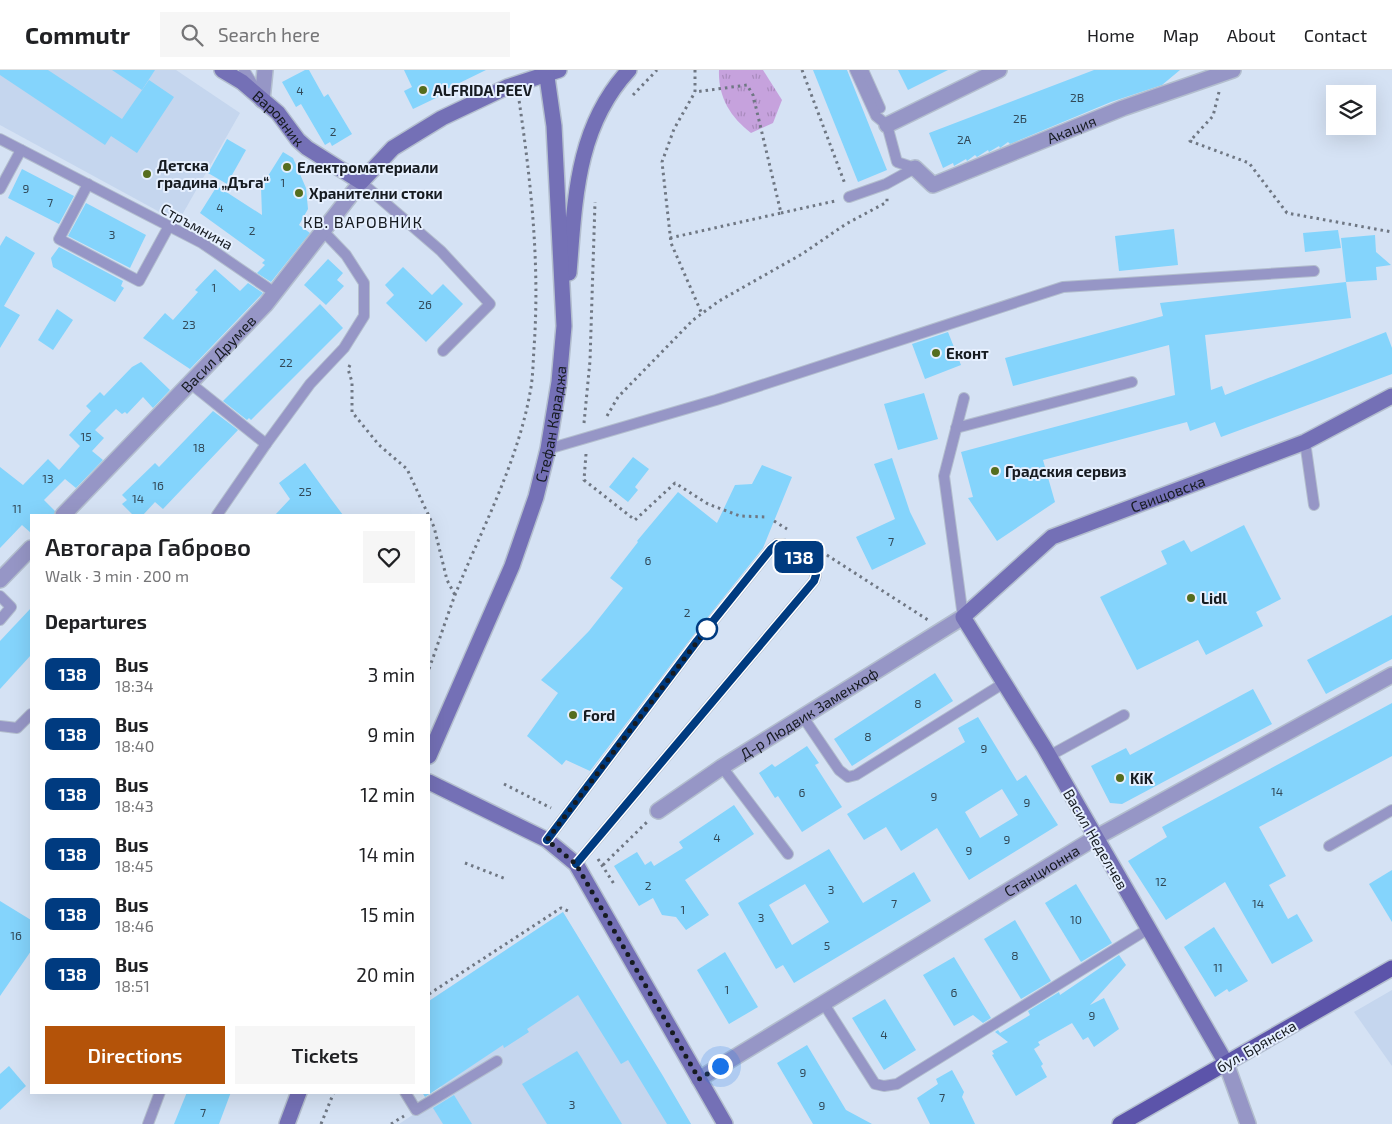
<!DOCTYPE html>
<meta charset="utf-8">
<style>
:root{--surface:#fff;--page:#f6f6f6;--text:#202124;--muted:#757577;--line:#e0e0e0;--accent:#b45309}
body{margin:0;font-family:"Exo 2",sans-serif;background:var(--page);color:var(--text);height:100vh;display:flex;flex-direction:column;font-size:19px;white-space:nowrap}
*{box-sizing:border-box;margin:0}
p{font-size:16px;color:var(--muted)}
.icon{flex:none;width:28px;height:28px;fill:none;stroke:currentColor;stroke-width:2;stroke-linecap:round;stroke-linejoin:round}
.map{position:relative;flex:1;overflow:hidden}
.details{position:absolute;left:30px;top:444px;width:400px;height:580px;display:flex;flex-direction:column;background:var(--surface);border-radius:0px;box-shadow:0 5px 20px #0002}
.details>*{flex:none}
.badge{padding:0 10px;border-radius:8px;font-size:18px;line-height:32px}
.fabs{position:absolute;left:1326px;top:15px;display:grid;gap:10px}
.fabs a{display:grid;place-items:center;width:50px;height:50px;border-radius:0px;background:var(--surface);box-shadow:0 5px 20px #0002;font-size:25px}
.you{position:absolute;width:25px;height:25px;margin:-12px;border:4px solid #fff;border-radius:50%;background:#1a73e8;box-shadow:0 0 0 8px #1a73e833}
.map>.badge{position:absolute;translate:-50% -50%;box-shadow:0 0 0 2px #fff}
h2{padding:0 15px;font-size:19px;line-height:45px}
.round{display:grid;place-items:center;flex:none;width:52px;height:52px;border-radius:0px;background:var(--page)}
.head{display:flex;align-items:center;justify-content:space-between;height:85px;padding:0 15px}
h1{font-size:24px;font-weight:600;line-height:38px}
.button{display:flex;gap:10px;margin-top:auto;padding:10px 15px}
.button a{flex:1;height:58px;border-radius:0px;background:var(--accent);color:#fff;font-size:20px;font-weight:600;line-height:58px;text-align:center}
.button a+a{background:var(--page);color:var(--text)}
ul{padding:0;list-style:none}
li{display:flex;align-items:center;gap:15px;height:60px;padding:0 15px}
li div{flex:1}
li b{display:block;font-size:19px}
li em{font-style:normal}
li .badge{min-width:55px;font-weight:700;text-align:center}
header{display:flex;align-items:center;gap:30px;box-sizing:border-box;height:70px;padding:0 25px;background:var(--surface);border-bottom:1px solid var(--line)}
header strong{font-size:24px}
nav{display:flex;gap:28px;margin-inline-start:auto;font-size:18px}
.search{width:350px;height:45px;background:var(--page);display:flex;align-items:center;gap:12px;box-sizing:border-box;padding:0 18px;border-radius:0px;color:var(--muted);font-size:19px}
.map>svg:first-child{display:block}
.built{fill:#c5d6ee}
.park{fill:url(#park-tufts)}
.building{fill:#84d4fc;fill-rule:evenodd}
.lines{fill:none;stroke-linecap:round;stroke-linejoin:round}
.lane-casing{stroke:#b3bece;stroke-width:12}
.street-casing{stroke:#b3bece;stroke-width:18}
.secondary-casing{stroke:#b3bece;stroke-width:18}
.primary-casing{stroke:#b3bece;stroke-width:18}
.path{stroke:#6f7783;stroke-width:3;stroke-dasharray:2.5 4;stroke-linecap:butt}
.lane{stroke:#9696c6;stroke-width:10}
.street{stroke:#9696c6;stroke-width:15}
.secondary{stroke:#7470b6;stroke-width:15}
.primary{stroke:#5c54aa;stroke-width:15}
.line-casing{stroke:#fff;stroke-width:11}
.line{stroke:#003b80;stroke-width:8}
.walk{stroke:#161b21;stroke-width:5;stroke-dasharray:0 9}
.poi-dot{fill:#556d1e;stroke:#e5effe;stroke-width:2}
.stop-dot{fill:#fff;stroke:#003b80;stroke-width:2.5}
.labels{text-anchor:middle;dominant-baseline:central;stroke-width:4;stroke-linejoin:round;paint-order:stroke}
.number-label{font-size:12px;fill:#324958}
.poi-label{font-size:15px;font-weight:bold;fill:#161b21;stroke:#e5effe;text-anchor:start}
.street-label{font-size:15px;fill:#161b21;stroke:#e5effe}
.neighbourhood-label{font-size:16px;letter-spacing:1px;fill:#161b21;stroke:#e5effe}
</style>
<header>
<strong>Commutr</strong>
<div class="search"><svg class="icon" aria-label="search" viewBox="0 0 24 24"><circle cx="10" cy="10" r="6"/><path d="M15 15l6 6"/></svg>Search here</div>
<nav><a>Home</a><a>Map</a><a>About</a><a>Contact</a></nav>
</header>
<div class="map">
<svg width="1392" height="1054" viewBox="0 0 1392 1054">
<defs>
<pattern id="park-tufts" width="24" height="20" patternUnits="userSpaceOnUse" patternTransform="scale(1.25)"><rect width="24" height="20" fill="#c6a2dd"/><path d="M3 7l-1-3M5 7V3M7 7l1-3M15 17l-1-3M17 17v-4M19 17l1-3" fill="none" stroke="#a98bbd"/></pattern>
</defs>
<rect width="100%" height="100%" fill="#d5e2f4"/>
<g class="built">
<path d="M 0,0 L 176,0 L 240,43 L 178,152 L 0,55 Z"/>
<path d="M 563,842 L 691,1054 L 399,1054 L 446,1023 L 441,1016 L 425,1026 L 422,1023 L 429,1022 L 429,931 Z"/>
<path d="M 1392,920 L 1392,996 L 1354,942 Z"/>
</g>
<path class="park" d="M 719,0 L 763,0 L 782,30 L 773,53 L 751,63 C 730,47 718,27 719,0 Z"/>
<g class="building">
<path d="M 0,0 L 48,0 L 122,49 L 149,10 L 174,27 L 137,83 L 111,66 L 105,75 L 0,5 Z"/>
<path d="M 112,0 L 155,0 L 142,20 Z"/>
<path d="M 305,0 L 309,0 L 324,27 L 328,24 L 352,64 L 332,76 L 330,72 L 325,75 L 301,34 L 296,37 L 282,12 Z"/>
<path d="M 404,0 L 486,0 L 439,23 L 438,27 L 413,39 L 404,21 L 412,17 Z"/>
<path d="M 813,0 L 847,0 L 887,100 L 858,112 Z"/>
<path d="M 898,0 L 948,0 L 908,20 Z"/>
<path d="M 1094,0 L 1180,0 L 1162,15 L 1111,32 L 1010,74 L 1008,72 L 1000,78 L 999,76 L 989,82 L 988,80 L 977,87 L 975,85 L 967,91 L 966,89 L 954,96 L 953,93 L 943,98 L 929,63 Z"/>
<path d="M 227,69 L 246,80 L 227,114 L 208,103 Z"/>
<path d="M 283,82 L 293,88 L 306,118 L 308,139 L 299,155 L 310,163 L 271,212 L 257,203 L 265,195 L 262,193 L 265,190 L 200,143 L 217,116 L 262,145 L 261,117 Z"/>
<path d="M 22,99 L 74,126 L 59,154 L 8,128 Z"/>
<path d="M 86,133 L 146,165 L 130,198 L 68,166 Z"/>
<path d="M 1174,159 L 1178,195 L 1119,201 L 1115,166 Z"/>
<path d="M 1338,160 L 1341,178 L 1305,182 L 1303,163 Z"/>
<path d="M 1375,165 L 1376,182 L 1391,195 L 1376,197 L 1377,210 L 1346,212 L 1341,168 Z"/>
<path d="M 6,166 L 35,183 L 4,236 L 20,245 L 0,278 L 0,176 Z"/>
<path d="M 59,177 L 123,211 L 121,216 L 124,218 L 115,232 L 53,197 L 51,188 Z"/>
<path d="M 328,189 L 343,203 L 337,210 L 344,216 L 326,235 L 304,215 Z"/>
<path d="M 403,197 L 432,225 L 443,214 L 463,234 L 426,272 L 386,233 L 394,225 L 385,215 Z"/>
<path d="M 215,199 L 240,221 L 248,213 L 263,223 L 190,299 L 143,268 L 165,243 L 173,250 L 198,222 L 195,220 Z"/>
<path d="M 1346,212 L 1351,248 L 1205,265 L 1211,320 L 1222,316 L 1225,325 L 1386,262 L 1392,278 L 1392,304 L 1221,367 L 1215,352 L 1190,361 L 1187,352 L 1043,390 L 1055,432 L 997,471 L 968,428 L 973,427 L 961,382 L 1175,325 L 1169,275 L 1013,316 L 1005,288 L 1163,246 L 1160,233 Z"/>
<path d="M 320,234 L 343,258 L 251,350 L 249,348 L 247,350 L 223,331 Z"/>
<path d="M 57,239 L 73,250 L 53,280 L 38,270 Z"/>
<path d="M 948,262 L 961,295 L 925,309 L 912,274 Z"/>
<path d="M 141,292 L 170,320 L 153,338 L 143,327 L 127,344 L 125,342 L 122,344 L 116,339 L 95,360 L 104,368 L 92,381 L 103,390 L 76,418 L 65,409 L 44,430 L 55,441 L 54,445 L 31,445 L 31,463 L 22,455 L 0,478 L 0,397 L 23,415 L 48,389 L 59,400 L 80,376 L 69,365 L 91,341 L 86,336 L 100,322 L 104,326 L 132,297 Z"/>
<path d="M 924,323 L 938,369 L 898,380 L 884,334 Z"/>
<path d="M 213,341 L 238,360 L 163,439 L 155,432 L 143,445 L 133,445 L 122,434 L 127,430 L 122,425 L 155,393 L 159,397 Z"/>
<path d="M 633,387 L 649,399 L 635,417 L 638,420 L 628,432 L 609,417 Z"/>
<path d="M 892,388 L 910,442 L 926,474 L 872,500 L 856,467 L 895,449 L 874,394 Z"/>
<path d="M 305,393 L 331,429 L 343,445 L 275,445 L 290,429 L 279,413 Z"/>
<path d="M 762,395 L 792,407 L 763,478 L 692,567 L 590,701 L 566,690 L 562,695 L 527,666 L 558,623 L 541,610 L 589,561 L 623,518 L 610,508 L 638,472 L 637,471 L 678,422 L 717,453 L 735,415 L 752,414 Z"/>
<path d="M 1244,455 L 1281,529 L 1256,542 L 1263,556 L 1206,585 L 1198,570 L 1137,600 L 1100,527 L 1167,494 L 1161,481 L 1184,470 L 1191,482 Z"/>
<path d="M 31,538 L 31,585 L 0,619 L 0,571 Z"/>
<path d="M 1392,545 L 1392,589 L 1326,624 L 1307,590 Z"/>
<path d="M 935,603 L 953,631 L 852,696 L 834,669 Z"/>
<path d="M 1253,619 L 1272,654 L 1122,734 L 1110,733 L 1091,696 L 1126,678 L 1130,685 Z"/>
<path d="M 1392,633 L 1392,686 L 1259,757 L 1286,806 L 1269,815 L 1288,849 L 1297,844 L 1313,871 L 1272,894 L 1225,812 L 1166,850 L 1128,791 L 1167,767 L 1162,757 Z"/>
<path d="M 978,647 L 1017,711 L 1026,705 L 1058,755 L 969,810 L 937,758 L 901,781 L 886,757 L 864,770 L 847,744 L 965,672 L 958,658 ZM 1002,719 L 1018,745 L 980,768 L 965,742 Z"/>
<path d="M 807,676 L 819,693 L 815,695 L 842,737 L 802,762 L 778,726 L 775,728 L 759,703 L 772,694 L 775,697 Z"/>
<path d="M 734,735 L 754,764 L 685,810 L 709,845 L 686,860 L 676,847 L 662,845 L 653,828 L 639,836 L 614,796 L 637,782 L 645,795 L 651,791 L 654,796 L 683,778 L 679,772 Z"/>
<path d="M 829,779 L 863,833 L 914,802 L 931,831 L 794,913 L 783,895 L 776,899 L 738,833 ZM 805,814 L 829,852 L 792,875 L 769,835 Z"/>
<path d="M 1392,800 L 1392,852 L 1369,814 Z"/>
<path d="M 1076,814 L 1112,873 L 1081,892 L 1045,833 Z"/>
<path d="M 0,831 L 31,850 L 31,881 L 0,926 Z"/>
<path d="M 563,842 L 663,1006 L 691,1054 L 667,1054 L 628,990 L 621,994 L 578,925 L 527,959 L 529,962 L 504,978 L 503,975 L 425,1027 L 422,1022 L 429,1022 L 429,931 Z"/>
<path d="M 1015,850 L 1051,911 L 1021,929 L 984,869 Z"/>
<path d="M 1214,857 L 1248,911 L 1229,922 L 1227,919 L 1215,927 L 1184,877 Z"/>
<path d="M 725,882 L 758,937 L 729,954 L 697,900 Z"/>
<path d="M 1119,885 L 1126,895 L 1090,935 L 1104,928 L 1119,959 L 1094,977 L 1088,967 L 1083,970 L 1072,953 L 1038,972 L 1040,975 L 1034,979 L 1043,994 L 1041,996 L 1047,1007 L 1016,1026 L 992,985 L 994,984 L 992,981 L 1008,972 L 995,962 L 998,960 L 1000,963 L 1030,945 L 1028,941 L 1059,922 L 1060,925 Z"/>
<path d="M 954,887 L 991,948 L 983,953 L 973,945 L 954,956 L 923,905 Z"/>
<path d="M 885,929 L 916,980 L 884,1000 L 852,948 Z"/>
<path d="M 807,975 L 846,1040 L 872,1054 L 813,1054 L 777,993 Z"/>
<path d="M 577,981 L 581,987 L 622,1054 L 547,1054 L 522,1014 Z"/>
<path d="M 9,996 L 26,1016 L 0,1040 L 0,1004 Z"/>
<path d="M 952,1000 L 964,1022 L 962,1027 L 975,1054 L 930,1054 L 917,1028 L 938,1014 L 936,1009 Z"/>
<path d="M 187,1022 L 231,1022 L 219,1054 L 174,1054 Z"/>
<path d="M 454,1025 L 472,1054 L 443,1054 L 433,1038 Z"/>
</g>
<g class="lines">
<defs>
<g id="lane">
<path d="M 244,0 L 255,18"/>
<path d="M 863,0 L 880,38"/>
<path d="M 0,69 L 202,173 L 275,223"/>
<path d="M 361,112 L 441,181 L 490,234 L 443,281"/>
<path d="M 88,114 L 59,169 L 139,211 L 169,156"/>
<path d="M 0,119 L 21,80"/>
<path d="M 849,127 L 886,114 L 915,98 L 897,92 L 887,55 L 876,46 L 855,0"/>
<path d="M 190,313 L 266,374 L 310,314 L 344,278 L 364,246 L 364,213 L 346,185 L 323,161"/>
<path d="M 956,358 L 1132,312"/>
<path d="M 1305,372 L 1314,435"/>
<path d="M 548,379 L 716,330 L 1063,217 L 1314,201"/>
<path d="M 217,445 L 266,374"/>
<path d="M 0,526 L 11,537 L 0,550"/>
<path d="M 963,547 L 944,406 L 964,328"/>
<path d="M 803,647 L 839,700 L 848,707 L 856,705 L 1004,613"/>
<path d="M 0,656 L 17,658 L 31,644"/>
<path d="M 1049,686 L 1124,645"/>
<path d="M 722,697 L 788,784"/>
<path d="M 547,770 L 697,571 L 771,479 L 777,474 L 783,474 L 814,500 L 816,505 L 814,511 L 576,794"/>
<path d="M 1329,776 L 1392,740"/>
<path d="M 824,934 L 875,1014 L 884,1016 L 897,1014 L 1148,859"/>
<path d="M 405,1022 L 416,1040 L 497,991"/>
<path d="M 148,1054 L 160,1022"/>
</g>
<g id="street">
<path d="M 262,30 L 265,0"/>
<path d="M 887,55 L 999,0"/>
<path id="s1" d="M 915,98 L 933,115 L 1123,38 L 1233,0"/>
<path id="s2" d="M 63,445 L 266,234 L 361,112"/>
<path d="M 0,510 L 31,478"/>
<path id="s3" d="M 658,741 L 722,697 L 963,547"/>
<path d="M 1226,993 L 1248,1054"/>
<path id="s4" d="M 699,1009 L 1095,768 L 1392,605"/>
</g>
<g id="secondary">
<path id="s5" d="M 222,0 L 242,12 L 278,43 L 298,70 L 307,78 L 361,112 L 393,78 L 442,48 L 507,17 L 559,0"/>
<path d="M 569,203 C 575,130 576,57 629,0"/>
<path id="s6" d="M 429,686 L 512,496 L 536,427 L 548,379 L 559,312 L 564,256 L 554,56 L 546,0"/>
<path d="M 429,712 L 547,770 L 576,794 L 725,1054"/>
<path id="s7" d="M 1226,993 L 1044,677 L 963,547 L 1052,467 L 1305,372 L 1392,326"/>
<path d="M 287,1054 L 299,1022"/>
</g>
<path id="primary" d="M 1120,1054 L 1392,898"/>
</defs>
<use href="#lane" class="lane-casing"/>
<use href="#street" class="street-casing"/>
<use href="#secondary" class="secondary-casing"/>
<use href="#primary" class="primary-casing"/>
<g class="path">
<path d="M 695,0 L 695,22 L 674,59 L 662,92 L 671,173 L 702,244"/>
<path d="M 802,0 L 845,114"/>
<path d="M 1219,22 L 1213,46 L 1190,71 L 1249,93 L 1287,143 L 1392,162"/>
<path d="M 633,25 L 657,0"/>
<path d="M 781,143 L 835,131"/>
<path d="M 670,168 L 781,143 L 753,25 L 747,15 L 695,22"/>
<path d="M 350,295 L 348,299 L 352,312 L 352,342 L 379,375 L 407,399 L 434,457 L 447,510 L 455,525"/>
<path d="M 607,346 L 618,327 L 693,250 L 719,231 L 802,184 L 846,154 L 887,132 L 887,128"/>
<path d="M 584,353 L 590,291 L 595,132"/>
<path d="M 586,384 L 584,410 L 635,450 L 675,413 L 708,434 L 740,446 L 767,447"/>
<path d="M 774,451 L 787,459"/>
<path d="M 805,471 L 928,550"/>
<path d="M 429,599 C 438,574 446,549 455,525 C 482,458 517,394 530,323 C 533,308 533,293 534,278 C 540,194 531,112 519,30"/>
<path d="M 504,714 L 551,738"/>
<path d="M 598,789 L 614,814"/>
<path d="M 465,793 L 506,809"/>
<path d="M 603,795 L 647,752"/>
<path d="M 429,924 L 561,838 L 568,841"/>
<path d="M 321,1054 L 334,1022"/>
<path d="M 391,1054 L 404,1046"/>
</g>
<use href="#lane" class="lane"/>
<use href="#street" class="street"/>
<use href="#secondary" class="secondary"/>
<use href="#primary" class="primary"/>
</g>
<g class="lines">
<defs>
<path id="line" d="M 547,770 L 697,571 L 771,479 L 777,474 L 783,474 L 814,500 L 816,505 L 814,511 L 576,794"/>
</defs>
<use href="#line" class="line-casing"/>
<use href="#line" class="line"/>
<path class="walk" d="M 707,559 L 709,556 L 547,770 L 576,794 L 699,1009 L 720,996"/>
</g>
<g class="poi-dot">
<circle cx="423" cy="20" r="5"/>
<circle cx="287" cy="97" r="5"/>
<circle cx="147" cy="104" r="5"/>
<circle cx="299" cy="123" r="5"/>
<circle cx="936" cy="283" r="5"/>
<circle cx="995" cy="401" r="5"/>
<circle cx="1191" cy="528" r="5"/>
<circle cx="573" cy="645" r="5"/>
<circle cx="1120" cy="708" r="5"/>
</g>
<circle class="stop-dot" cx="707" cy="559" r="10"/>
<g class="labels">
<g class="number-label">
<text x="300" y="20">4</text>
<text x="1077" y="27">2В</text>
<text x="1020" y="48">2Б</text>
<text x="333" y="61">2</text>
<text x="964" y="69">2А</text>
<text x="283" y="112">1</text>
<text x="26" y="118">9</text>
<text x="50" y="132">7</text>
<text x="220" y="137">4</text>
<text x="252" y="160">2</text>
<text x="112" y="164">3</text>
<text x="214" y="217">1</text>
<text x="425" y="234">26</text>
<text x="189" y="254">23</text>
<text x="286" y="292">22</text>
<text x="86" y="366">15</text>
<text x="199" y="377">18</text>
<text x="48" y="408">13</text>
<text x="158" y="415">16</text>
<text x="305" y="421">25</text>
<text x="138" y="428">14</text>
<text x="17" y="438">11</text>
<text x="891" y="471">7</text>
<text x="648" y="490">6</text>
<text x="687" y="542">2</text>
<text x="918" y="633">8</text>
<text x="868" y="666">8</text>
<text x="984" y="678">9</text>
<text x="1277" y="721">14</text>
<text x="802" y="722">6</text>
<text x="934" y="726">9</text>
<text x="1027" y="732">9</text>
<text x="717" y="767">4</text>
<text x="1007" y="769">9</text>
<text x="969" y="780">9</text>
<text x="1161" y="811">12</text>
<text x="648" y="815">2</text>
<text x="831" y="819">3</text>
<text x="894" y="833">7</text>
<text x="1258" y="833">14</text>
<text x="683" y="839">1</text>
<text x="761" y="847">3</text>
<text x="1076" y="849">10</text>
<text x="16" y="865">16</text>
<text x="827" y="875">5</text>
<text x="1015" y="885">8</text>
<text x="1218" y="897">11</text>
<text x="727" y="919">1</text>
<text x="954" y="922">6</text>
<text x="1092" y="945">9</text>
<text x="884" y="964">4</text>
<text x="803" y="1002">9</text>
<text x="942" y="1027">7</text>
<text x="572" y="1034">3</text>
<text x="822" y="1035">9</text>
<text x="203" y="1042">7</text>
</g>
<g class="poi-label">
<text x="433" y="20">ALFRIDA PEEV</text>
<text x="157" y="95">Детска<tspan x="157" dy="17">градина „Дъга“</tspan></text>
<text x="297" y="97">Електроматериали</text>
<text x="309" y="123">Хранителни стоки</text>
<text x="946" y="283">Еконт</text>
<text x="1005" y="401">Градския сервиз</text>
<text x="1201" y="528">Lidl</text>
<text x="583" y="645">Ford</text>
<text x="1130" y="708">KiK</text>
</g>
<g class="street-label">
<text stroke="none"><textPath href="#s5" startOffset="75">Варовник</textPath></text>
<text stroke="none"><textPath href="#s1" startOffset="174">Акация</textPath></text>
<text transform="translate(197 156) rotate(29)">Стръмнина</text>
<text stroke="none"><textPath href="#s2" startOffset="224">Васил Друмев</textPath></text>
<text stroke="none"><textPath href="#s6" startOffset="355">Стефан Караджа</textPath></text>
<text stroke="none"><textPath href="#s7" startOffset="761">Свищовска</textPath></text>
<text stroke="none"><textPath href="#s3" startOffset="180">Д-р Людвик Заменхоф</textPath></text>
<text transform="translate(1096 769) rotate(60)">Васил Неделчев</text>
<text stroke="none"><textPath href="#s4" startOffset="401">Станционна</textPath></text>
<text transform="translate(1256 976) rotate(-30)">бул. Брянска</text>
</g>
<g class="neighbourhood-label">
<text x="363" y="151">КВ. ВАРОВНИК</text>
</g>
</g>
</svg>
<div class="fabs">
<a><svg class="icon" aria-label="layers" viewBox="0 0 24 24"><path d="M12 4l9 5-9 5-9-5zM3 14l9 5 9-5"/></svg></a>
</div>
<div class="you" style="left:720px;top:996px"></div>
<b class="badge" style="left:799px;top:487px;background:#003b80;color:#fff">138</b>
<section class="details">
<div class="head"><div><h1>Автогара Габрово</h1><p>Walk · 3 min · 200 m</p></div><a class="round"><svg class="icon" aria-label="heart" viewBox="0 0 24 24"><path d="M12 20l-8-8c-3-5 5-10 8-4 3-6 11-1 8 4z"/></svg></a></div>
<h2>Departures</h2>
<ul>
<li><span class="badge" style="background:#003b80;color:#fff">138</span><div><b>Bus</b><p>18:34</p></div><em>3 min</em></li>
<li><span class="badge" style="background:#003b80;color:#fff">138</span><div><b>Bus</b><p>18:40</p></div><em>9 min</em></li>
<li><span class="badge" style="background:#003b80;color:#fff">138</span><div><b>Bus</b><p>18:43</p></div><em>12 min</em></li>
<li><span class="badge" style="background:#003b80;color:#fff">138</span><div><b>Bus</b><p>18:45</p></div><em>14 min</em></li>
<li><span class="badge" style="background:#003b80;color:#fff">138</span><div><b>Bus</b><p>18:46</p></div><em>15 min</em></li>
<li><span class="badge" style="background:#003b80;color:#fff">138</span><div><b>Bus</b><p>18:51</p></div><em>20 min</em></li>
</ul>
<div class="button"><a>Directions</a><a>Tickets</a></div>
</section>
</div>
